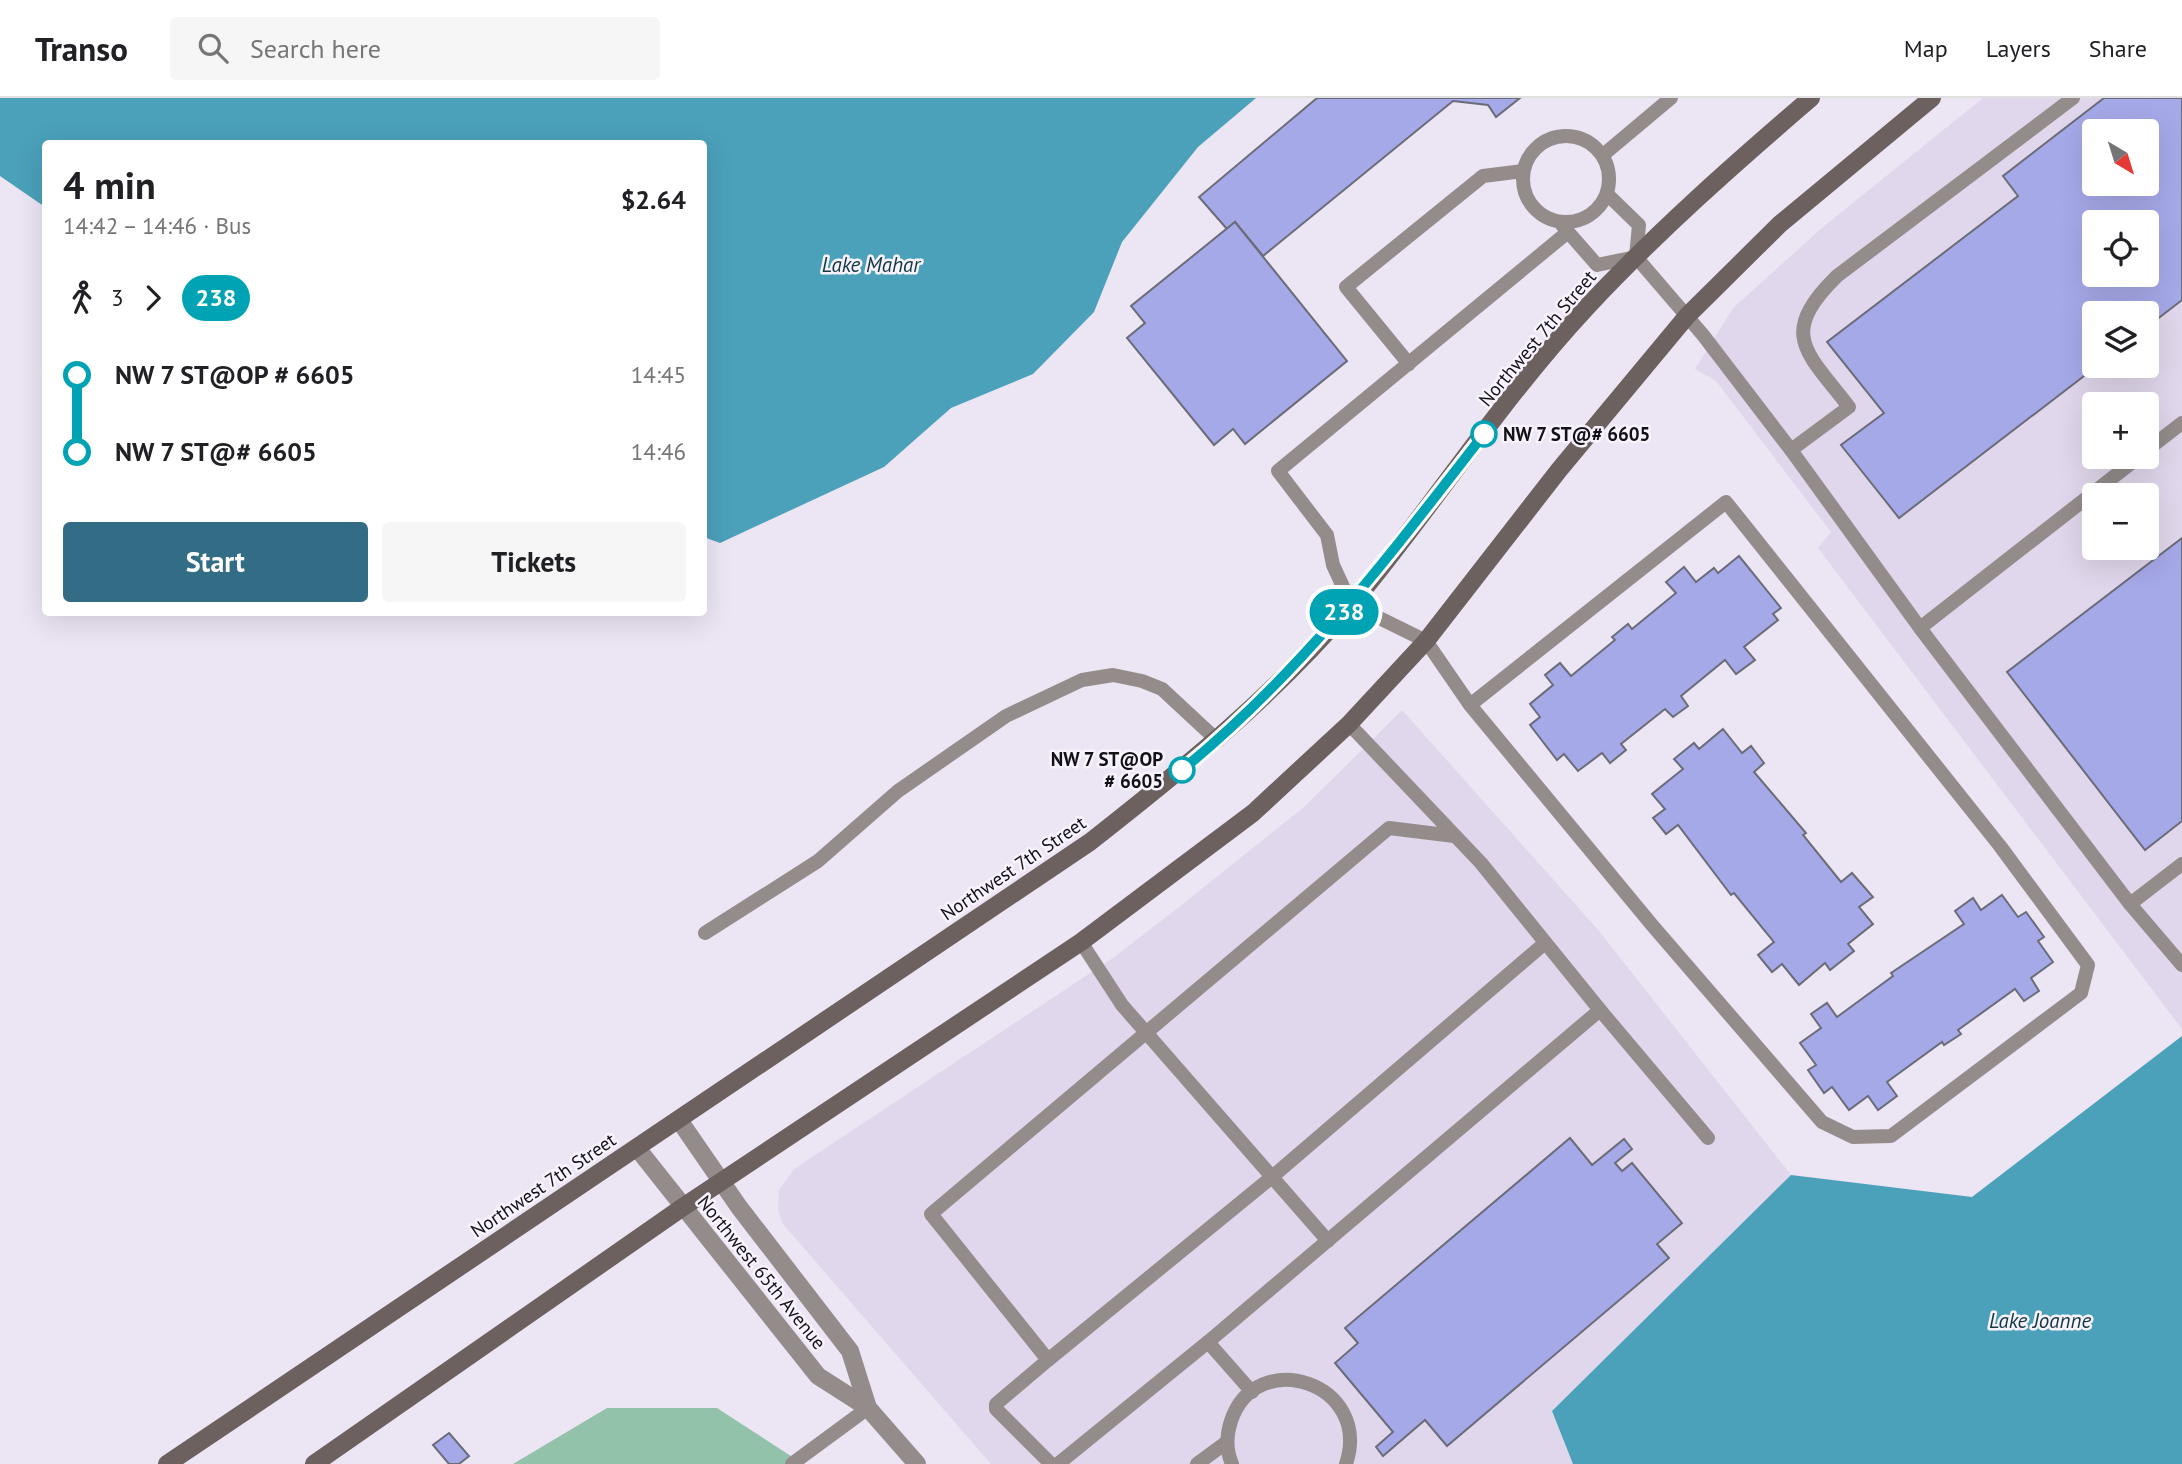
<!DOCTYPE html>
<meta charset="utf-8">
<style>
:root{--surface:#fff;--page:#f6f6f6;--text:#202124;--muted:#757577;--line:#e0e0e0;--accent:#336d85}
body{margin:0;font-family:"PT Sans",sans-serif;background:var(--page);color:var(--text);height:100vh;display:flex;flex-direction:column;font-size:26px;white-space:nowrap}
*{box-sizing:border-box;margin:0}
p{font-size:23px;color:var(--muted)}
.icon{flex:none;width:38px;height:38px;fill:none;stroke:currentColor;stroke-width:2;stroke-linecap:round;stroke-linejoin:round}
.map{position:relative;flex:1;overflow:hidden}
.panel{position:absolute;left:42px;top:42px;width:665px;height:476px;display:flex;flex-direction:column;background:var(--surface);border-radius:7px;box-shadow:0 7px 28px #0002}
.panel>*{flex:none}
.badge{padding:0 14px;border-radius:23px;font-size:24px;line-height:46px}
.needle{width:46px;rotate:142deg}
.controls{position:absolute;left:2082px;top:21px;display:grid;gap:14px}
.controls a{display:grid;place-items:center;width:77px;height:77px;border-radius:7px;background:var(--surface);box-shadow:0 7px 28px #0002;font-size:35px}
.map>.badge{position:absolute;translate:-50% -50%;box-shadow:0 0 0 4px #fff}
.legs{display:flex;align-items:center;gap:10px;height:77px;padding:0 21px;font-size:23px}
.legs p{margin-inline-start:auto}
.headline{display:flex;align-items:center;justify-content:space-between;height:119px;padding:0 21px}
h1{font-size:38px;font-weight:800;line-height:52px}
.primary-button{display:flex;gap:14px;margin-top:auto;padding:14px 21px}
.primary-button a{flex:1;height:80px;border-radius:7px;background:var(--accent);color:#fff;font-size:28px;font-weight:800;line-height:80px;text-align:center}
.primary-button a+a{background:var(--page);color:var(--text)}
ul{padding:0 21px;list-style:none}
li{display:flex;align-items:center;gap:24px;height:77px;font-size:26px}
li i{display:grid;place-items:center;width:10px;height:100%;margin:0 9px;background:currentColor}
li i::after{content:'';width:18px;height:18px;margin:-9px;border:5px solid;border-radius:50%;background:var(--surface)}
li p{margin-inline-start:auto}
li:first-child i{background:linear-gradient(#0000 50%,currentColor 0)}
li:last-child i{background:linear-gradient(currentColor 50%,#0000 0)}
header{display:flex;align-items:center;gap:42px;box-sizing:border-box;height:98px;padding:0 35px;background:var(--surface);border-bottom:2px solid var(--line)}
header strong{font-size:33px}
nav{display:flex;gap:38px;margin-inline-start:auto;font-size:24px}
.search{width:490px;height:63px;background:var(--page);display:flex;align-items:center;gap:18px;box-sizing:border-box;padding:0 24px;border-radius:7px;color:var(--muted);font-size:26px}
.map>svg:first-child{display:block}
.built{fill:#e1d7ec;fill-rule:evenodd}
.green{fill:#92c2a9}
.water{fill:#4ba0ba}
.building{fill:#a6a9e8;stroke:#6b6c79;stroke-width:2;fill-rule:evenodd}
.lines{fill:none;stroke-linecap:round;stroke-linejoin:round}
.service{stroke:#948c8b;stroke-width:14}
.tertiary{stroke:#948c8b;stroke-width:18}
.secondary{stroke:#6c615f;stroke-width:18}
.line-1-casing{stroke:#fff;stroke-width:16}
.line-1{stroke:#00a3b4;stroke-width:10}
.stop-1-dot{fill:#fff;stroke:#00a3b4;stroke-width:3.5}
.labels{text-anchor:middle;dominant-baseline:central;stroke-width:5;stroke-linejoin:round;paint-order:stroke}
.street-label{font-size:19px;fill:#131116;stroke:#f8f3ff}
.stop-label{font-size:19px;font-weight:bold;fill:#131116;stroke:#f8f3ff;text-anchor:start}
.water-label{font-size:21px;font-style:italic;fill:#113944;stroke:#f8f3ff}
</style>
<header>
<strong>Transo</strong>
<div class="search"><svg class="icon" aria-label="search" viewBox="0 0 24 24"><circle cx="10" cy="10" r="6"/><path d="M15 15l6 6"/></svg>Search here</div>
<nav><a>Map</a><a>Layers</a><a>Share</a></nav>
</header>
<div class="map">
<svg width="2182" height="1366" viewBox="0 0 2182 1366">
<rect width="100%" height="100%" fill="#ece5f4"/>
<g class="built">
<path d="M 1983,0 L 2182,0 L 2182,931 L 1818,450 L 1831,434 L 1716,283 L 1695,271 L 1733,210 L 1823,129 ZM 2095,33 L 2147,33 L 2147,86 L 2095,86 ZM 2095,124 L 2147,124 L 2147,177 L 2095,177 ZM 2095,215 L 2147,215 L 2147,268 L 2095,268 ZM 2095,306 L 2147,306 L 2147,359 L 2095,359 ZM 2095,397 L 2147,397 L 2147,450 L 2095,450 Z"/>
<path d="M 1402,612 L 1599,833 L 1791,1077 L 1552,1313 L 1573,1366 L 991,1366 L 783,1126 L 778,1112 L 779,1092 L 794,1071 L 1113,860 L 1179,809 L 1304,709 Z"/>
</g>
<path class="green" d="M 607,1310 L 717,1310 L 803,1366 L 513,1366 Z"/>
<g class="water">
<path d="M 0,0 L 1256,0 L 1198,49 L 1122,144 L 1094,214 L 1033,276 L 951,310 L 884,369 L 720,445 L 704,439 L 704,46 L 46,46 L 45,109 L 0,78 Z"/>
<path d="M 2182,938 L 2182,1366 L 1573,1366 L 1552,1313 L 1791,1077 L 1972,1099 Z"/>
</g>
<g class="building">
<path d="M 1317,0 L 1520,0 L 1496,19 L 1488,7 L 1453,3 L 1263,158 L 1235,124 L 1227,131 L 1199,99 Z"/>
<path d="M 2104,0 L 2182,0 L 2182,202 L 2147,229 L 2147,215 L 2095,215 L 2097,268 L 1899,420 L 1841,347 L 1884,315 L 1827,244 L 2018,98 L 2003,78 ZM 2095,33 L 2147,33 L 2147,86 L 2095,86 ZM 2095,124 L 2147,124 L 2147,177 L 2095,177 Z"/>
<path d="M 1235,124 L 1347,263 L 1245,346 L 1233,331 L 1214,347 L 1127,240 L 1145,225 L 1131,208 Z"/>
<path d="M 2182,440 L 2182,723 L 2145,752 L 2007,574 Z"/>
<path d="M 1739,458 L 1781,510 L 1773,516 L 1778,522 L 1744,549 L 1755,562 L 1736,576 L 1725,562 L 1681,598 L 1688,608 L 1673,619 L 1665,611 L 1621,646 L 1626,652 L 1610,665 L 1602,655 L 1578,673 L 1564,656 L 1557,662 L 1530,627 L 1540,619 L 1530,606 L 1553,587 L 1545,577 L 1560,565 L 1571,578 L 1615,542 L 1612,539 L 1628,526 L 1632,531 L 1676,495 L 1666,484 L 1684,469 L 1696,484 L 1714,470 L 1718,475 Z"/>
<path d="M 1723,631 L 1742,655 L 1751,648 L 1764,665 L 1754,674 L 1806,735 L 1803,737 L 1841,784 L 1852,775 L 1873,799 L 1859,809 L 1873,826 L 1848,846 L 1854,853 L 1830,872 L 1825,865 L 1799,887 L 1782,866 L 1772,874 L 1758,857 L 1774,844 L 1734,795 L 1731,797 L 1678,727 L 1666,736 L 1653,720 L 1665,711 L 1652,696 L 1683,671 L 1674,661 L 1694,645 L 1699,651 Z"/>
<path d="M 2002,797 L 2018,819 L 2026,814 L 2044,839 L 2038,843 L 2053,864 L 2031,880 L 2039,893 L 2024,903 L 2015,891 L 1958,932 L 1961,936 L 1944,947 L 1942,944 L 1887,984 L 1897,998 L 1878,1012 L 1868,998 L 1849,1012 L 1832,989 L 1824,995 L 1808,972 L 1816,967 L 1800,945 L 1821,930 L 1811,916 L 1827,905 L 1837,919 L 1893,878 L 1891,875 L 1964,826 L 1955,813 L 1973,800 L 1981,812 Z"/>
<path d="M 1570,1040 L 1592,1067 L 1624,1041 L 1632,1051 L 1615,1065 L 1622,1073 L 1632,1065 L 1682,1125 L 1657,1146 L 1669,1160 L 1447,1348 L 1425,1322 L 1383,1358 L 1376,1349 L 1393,1334 L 1335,1265 L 1358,1245 L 1345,1230 Z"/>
<path d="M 449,1335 L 469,1358 L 459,1366 L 449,1366 L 433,1347 Z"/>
</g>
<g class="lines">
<g class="service">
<circle cx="1566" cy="81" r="43"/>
<path d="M 1603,57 L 1671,0"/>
<path d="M 1607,96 L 1639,127 L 1636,159 L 1703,237 L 1791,352 L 1920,530 L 2130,806 L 2182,867"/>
<path d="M 1562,127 L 1597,167 L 1636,159"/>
<path d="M 1409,266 L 1346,189 L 1483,78 L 1523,73"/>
<path d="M 1791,352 L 1849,309 C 1807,254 1777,237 1837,178 L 2073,0"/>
<path d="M 2147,352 L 2182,325"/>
<path d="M 1920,530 L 2139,359"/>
<path d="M 1470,607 L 1726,404 L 2000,748 L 2088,867 L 2081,895 L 1891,1038 L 1853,1039 L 1822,1024 L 1652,827 L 1470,607 L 1426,543 L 1351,506 L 1333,467 L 1327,437 L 1278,373 L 1568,134"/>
<path d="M 2130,806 L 2182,766"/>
<path d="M 705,835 L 818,763 L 898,693 L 1006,618 L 1082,582 L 1113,577 L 1142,583 L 1162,591 L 1218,643"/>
<path d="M 1081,844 L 1122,907 L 1328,1143"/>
<path d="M 1600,912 L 1708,1040"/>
<path d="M 1208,1244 L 1600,912 L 1481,765 L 1349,626"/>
<path d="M 1048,1262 L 1272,1079 L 1545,845"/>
<path d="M 792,1366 L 868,1310"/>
<path d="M 1051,1366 L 996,1311 L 996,1306 L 1048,1262 L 931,1116 L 1389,730 L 1454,738"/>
<path d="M 1058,1366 L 1208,1244 L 1252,1294"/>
<path d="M 1197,1366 L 1227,1344"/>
<path d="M 1232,1366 C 1226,1352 1226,1338 1231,1323 C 1256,1247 1373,1285 1346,1366"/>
</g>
<g class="tertiary">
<path d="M 679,1022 L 739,1109 L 850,1253 L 868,1310"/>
<path d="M 637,1050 L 818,1278 L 868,1310 L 917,1366"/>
</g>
<g class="secondary">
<path d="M 167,1366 L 1090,744 C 1183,671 1274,598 1351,507 C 1432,410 1501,301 1587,209 C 1657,134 1734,66 1811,0"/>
<path d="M 314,1366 L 683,1109 L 1081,844 L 1253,715 L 1349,626 L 1426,543 L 1559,372 L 1687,218 L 1780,126 L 1932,0"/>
</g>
</g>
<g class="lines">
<defs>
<path id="line-1" d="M 1182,672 C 1303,573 1389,458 1484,336"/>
</defs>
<use href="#line-1" class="line-1-casing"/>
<use href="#line-1" class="line-1"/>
</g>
<g class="stop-1-dot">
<circle cx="1484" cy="336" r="12"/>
<circle cx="1182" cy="672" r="12"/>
</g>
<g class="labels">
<g class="street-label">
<text transform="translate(1537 240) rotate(-50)">Northwest 7th Street</text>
<text transform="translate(1013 770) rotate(-34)">Northwest 7th Street</text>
<text transform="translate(543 1087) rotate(-34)">Northwest 7th Street</text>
<text transform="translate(762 1174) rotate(51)">Northwest 65th Avenue</text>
</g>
<g class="stop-label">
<text x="1503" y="336">NW 7 ST@# 6605</text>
<text x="1163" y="661" text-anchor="end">NW 7 ST@OP<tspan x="1163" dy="22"># 6605</tspan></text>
</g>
<g class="water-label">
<text x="871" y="166">Lake Mahar</text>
<text x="2040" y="1222">Lake Joanne</text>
</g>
</g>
</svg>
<div class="controls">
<a><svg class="needle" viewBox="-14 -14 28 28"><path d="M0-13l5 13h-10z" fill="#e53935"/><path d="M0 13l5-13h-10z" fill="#757577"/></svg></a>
<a><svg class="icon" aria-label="locate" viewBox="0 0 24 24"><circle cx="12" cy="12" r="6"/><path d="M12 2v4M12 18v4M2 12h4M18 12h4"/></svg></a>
<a><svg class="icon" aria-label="layers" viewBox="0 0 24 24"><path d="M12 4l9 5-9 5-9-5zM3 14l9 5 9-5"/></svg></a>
<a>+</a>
<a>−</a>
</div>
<b class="badge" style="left:1344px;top:514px;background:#00a3b4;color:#fff">238</b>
<section class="panel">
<div class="headline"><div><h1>4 min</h1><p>14:42 – 14:46 · Bus</p></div><b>$2.64</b></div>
<div class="legs"><svg class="icon" aria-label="walk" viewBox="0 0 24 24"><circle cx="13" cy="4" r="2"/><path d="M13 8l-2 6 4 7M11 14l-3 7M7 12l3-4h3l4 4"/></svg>3<svg class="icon" aria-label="forward" viewBox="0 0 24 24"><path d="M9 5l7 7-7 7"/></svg><b class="badge" style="background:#00a3b4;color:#fff">238</b></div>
<ul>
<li><i style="color:#00a3b4"></i><b>NW 7 ST@OP # 6605</b><p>14:45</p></li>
<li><i style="color:#00a3b4"></i><b>NW 7 ST@# 6605</b><p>14:46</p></li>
</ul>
<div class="primary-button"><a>Start</a><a>Tickets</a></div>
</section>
</div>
